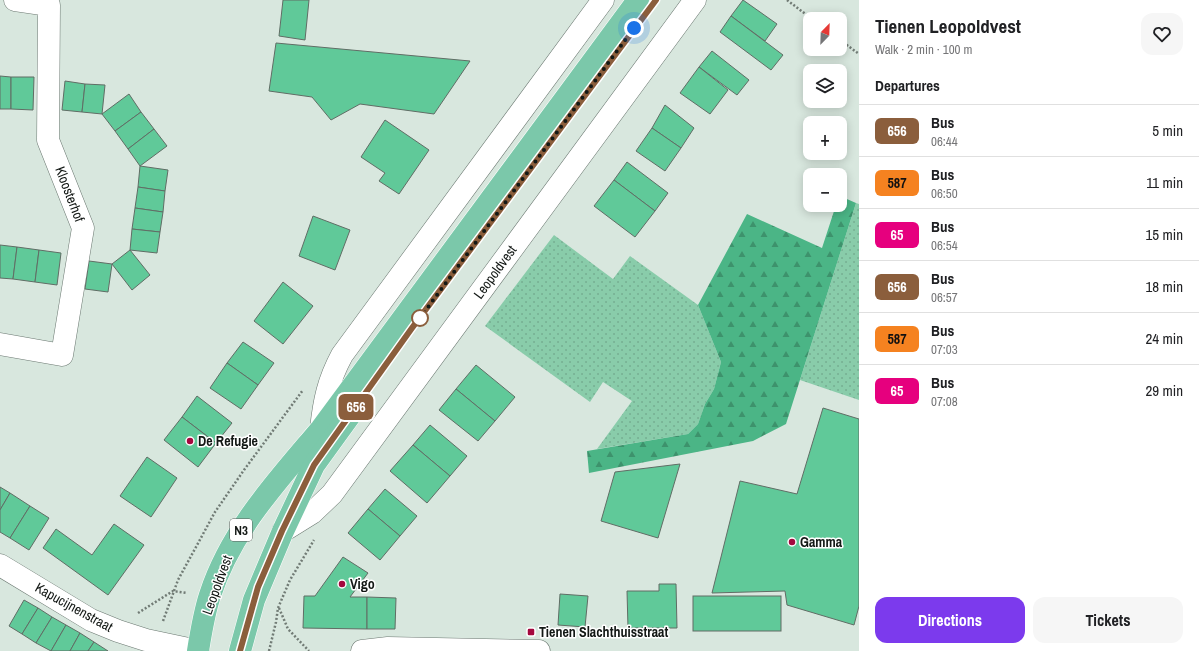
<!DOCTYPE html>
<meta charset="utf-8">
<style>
:root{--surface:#fff;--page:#f6f6f6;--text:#202124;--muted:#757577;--line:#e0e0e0;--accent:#7c3aed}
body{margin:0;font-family:"Archivo Narrow",sans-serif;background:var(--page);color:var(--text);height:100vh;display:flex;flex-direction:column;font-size:15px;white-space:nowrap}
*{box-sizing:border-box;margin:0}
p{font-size:13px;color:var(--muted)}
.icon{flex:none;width:22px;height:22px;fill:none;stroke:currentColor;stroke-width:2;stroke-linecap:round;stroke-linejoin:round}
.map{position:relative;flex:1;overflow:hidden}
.drawer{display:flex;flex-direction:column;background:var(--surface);width:340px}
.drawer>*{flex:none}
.badge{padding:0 8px;border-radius:6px;font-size:14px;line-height:26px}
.needle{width:26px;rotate:23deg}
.fabs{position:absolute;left:803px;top:12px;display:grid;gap:8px}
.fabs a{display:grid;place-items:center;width:44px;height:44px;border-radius:8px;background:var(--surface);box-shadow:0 2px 10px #0003;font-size:20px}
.you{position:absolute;width:20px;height:20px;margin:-10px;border:3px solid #fff;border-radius:50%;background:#1a73e8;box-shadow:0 0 0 6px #1a73e833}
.map>.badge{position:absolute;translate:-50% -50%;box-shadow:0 0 0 2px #fff}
h2{padding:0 16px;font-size:15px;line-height:36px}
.round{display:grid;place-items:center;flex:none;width:42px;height:42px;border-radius:12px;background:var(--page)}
.headline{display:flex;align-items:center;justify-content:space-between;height:68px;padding:0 16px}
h1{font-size:19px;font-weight:800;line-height:30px}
.button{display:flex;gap:8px;margin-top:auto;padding:8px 16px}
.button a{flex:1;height:46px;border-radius:12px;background:var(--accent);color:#fff;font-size:16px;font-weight:800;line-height:46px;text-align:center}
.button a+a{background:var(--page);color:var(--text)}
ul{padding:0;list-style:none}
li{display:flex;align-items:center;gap:12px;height:52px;padding:0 16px;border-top:1px solid var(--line)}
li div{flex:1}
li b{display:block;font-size:15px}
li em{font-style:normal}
li .badge{min-width:44px;font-weight:700;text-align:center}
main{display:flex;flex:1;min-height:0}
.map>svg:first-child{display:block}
.grass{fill:url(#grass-dots)}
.forest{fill:url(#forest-firs)}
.building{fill:#60c999;stroke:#606d65}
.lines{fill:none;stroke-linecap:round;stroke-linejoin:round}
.street-casing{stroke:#6b7871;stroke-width:23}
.secondary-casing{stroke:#6b7871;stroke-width:23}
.primary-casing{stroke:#fff;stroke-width:23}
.path{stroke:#717b75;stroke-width:2.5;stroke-dasharray:2 2;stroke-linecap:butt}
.street{stroke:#fff;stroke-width:22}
.secondary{stroke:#fff;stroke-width:22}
.primary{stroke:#7bc8aa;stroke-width:22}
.line-casing{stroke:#fff;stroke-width:9}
.line{stroke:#8b5e3c;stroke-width:6}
.walk{stroke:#131815;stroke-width:4;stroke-dasharray:0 7.2}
.stop-dot{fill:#fff;stroke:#8b5e3c;stroke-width:2}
.poi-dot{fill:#a4083e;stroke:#fff;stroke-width:1.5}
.labels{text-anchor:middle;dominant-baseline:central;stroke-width:3;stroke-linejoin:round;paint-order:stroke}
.shield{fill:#fff;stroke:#5a5d5b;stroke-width:1}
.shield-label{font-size:13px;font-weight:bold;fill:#131815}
.street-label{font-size:14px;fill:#131815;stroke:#fff}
.poi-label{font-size:14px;font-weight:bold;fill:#131815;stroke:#fff;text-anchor:start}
</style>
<main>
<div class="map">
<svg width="859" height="651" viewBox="0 0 859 651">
<defs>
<pattern id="grass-dots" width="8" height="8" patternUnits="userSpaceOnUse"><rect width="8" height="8" fill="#89ccaa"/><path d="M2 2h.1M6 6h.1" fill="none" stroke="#75ae91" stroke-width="1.8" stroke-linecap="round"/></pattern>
<pattern id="forest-firs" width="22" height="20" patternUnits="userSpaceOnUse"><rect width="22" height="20" fill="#4bb586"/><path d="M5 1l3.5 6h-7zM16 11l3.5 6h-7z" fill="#3d926c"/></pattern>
</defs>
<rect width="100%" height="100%" fill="#d8e7de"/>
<g class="grass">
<path d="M 856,203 L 859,204 L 859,400 L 800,380 Z"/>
<path d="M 554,235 L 613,279 L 630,256 L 698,305 L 721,362 L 714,389 L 705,404 L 698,424 L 688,434 L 597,449 L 632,401 L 603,382 L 590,402 L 485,326 Z"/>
</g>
<path class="forest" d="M 840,196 L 856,203 L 786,424 L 753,441 L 589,473 L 587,451 L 688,434 L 698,424 L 705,404 L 714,389 L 721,362 L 698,305 L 747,214 L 822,248 L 836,205 L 840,205 Z"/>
<g class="building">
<path d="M 283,0 L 309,0 L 305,40 L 279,36 Z"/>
<path d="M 743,0 L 777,24 L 765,41 L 731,16 Z"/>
<path d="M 731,16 L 783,55 L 771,70 L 720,32 Z"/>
<path d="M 276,43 L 470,61 L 434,114 L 360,104 L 331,120 L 312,97 L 269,91 Z"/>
<path d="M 712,51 L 749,80 L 737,95 L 699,67 Z"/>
<path d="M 699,67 L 728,90 L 710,114 L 680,93 Z"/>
<path d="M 0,76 L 11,77 L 11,109 L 0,109 Z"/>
<path d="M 11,77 L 34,77 L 33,110 L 11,109 Z"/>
<path d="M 65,81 L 85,84 L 82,112 L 62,110 Z"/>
<path d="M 85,84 L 105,85 L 102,114 L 82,112 Z"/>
<path d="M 129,94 L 141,112 L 115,131 L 102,114 Z"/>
<path d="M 665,105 L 694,128 L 681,148 L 652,128 Z"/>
<path d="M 141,112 L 154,129 L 128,149 L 115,131 Z"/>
<path d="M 385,120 L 429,150 L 399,194 L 379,181 L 385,173 L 361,157 Z"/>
<path d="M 652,128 L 681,148 L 665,171 L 636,151 Z"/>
<path d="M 154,129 L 167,146 L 140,166 L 128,149 Z"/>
<path d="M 627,162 L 668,193 L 655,211 L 614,180 Z"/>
<path d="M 140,166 L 168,170 L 165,191 L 138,187 Z"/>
<path d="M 614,180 L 655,211 L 635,237 L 594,206 Z"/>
<path d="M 138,187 L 165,191 L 163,212 L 135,208 Z"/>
<path d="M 135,208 L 163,212 L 160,232 L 132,229 Z"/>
<path d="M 313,216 L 350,230 L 335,270 L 299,256 Z"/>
<path d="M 132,229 L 160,232 L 157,253 L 130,250 Z"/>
<path d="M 0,245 L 17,247 L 13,279 L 0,278 Z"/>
<path d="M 17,247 L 39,250 L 35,282 L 13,279 Z"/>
<path d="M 39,250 L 61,253 L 57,285 L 35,282 Z"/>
<path d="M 130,250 L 150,275 L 132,290 L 112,264 Z"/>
<path d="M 89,261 L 112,264 L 108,292 L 85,289 Z"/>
<path d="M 283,282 L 313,306 L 283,344 L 254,321 Z"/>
<path d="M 243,342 L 274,363 L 258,385 L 227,363 Z"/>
<path d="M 227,363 L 258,385 L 241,409 L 210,388 Z"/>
<path d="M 476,365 L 515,397 L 495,421 L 456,389 Z"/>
<path d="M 456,389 L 495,421 L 478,441 L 439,410 Z"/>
<path d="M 197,396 L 232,423 L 216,443 L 182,417 Z"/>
<path d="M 823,408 L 859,419 L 859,606 L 854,625 L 787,605 L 785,591 L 712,593 L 740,481 L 797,494 Z"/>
<path d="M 182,417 L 216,443 L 198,467 L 164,440 Z"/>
<path d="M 430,425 L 467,456 L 450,476 L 413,445 Z"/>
<path d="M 413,445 L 450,476 L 427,503 L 390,471 Z"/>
<path d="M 147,457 L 177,478 L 151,517 L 120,496 Z"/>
<path d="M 680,464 L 658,538 L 601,521 L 615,472 Z"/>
<path d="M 0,487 L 10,493 L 0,510 Z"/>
<path d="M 385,489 L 417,516 L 400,536 L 368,509 Z"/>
<path d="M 10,493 L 30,506 L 10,538 L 0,532 L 0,510 Z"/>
<path d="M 30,506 L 49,518 L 29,550 L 10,538 Z"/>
<path d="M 368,509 L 400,536 L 380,560 L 348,533 Z"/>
<path d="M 114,524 L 144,545 L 108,595 L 43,548 L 56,529 L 92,555 Z"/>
<path d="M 343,557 L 368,573 L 350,597 L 367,597 L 367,629 L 303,628 L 304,596 L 315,596 Z"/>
<path d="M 659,584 L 676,584 L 677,628 L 628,628 L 627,591 L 659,591 Z"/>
<path d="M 560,594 L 588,596 L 585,627 L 558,625 Z"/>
<rect x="693" y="596" width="88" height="35"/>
<path d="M 367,597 L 396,598 L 395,629 L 367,629 Z"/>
<path d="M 24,600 L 38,608 L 22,634 L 9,626 Z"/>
<path d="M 38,608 L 52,617 L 36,643 L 22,634 Z"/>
<path d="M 52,617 L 66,625 L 51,651 L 36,643 Z"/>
<path d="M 66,625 L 80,633 L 70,651 L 51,651 Z"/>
<path d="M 80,633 L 94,642 L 88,651 L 70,651 Z"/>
<path d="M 94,642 L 108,651 L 88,651 Z"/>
</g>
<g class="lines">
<defs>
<g id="street">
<path d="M 0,344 L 62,355 L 83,228 L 48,140 L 49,5 L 15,0"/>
<path d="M 321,429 C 324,401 328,381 342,355 L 603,0"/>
<path d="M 283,531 L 312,513 L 332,494 L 695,0"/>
<path d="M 0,565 L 91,620 L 118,631 L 146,640 L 198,651"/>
</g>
<path id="secondary" d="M 362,651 L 388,648 L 539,651"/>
<g id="primary">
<path d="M 198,651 C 201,632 204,613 210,595 C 231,530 278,480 321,429 L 638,0"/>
<path d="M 240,651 L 254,600 L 283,531 L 314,465 L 356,407"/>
</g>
</defs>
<use href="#street" class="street-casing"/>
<use href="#secondary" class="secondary-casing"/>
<use href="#primary" class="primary-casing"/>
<g class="path">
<path d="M 787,0 L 812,19"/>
<path d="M 840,40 L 859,54"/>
<path d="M 279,608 L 288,629 L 309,651"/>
<path d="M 138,613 L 173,591 L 187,593"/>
<path d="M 163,621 L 178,580 L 215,512 L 244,470 L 303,390"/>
<path d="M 269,651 L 276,622 L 278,608 L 290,580 L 314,540"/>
</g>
<use href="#street" class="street"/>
<use href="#secondary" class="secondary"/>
<use href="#primary" class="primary"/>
</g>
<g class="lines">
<defs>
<path id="line" d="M 240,651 L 258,587 L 282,531 L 314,465 L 412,328 L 656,0"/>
</defs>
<use href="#line" class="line-casing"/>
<use href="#line" class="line"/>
<path class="walk" d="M 420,318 L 634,28"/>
</g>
<circle class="stop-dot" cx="420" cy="318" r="8"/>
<g class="poi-dot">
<circle cx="190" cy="441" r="4"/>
<circle cx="792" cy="542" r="4"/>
<circle cx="342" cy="584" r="4"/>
<rect x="527" y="628" width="8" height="8" rx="2"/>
</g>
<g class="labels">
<rect class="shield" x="230" y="519" width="22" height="22" rx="3"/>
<g class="shield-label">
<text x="241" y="530">N3</text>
</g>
<g class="street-label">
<text transform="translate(70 194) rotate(69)">Kloosterhof</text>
<text transform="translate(495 272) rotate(-54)">Leopoldvest</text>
<text transform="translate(217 585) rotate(-70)">Leopoldvest</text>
<text transform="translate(74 607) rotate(29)">Kapucijnenstraat</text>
</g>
<g class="poi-label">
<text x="198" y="441">De Refugie</text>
<text x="800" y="542">Gamma</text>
<text x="350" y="584">Vigo</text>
<text x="539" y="632">Tienen Slachthuisstraat</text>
</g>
</g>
</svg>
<div class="fabs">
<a><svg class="needle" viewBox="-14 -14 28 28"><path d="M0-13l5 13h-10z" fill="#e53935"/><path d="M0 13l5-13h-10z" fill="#757577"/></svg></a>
<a><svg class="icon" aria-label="layers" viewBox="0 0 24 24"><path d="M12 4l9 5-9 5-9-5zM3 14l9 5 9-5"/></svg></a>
<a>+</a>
<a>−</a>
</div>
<div class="you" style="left:634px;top:28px"></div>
<b class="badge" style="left:356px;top:407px;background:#8b5e3c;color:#fff">656</b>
</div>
<section class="drawer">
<div class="headline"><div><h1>Tienen Leopoldvest</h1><p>Walk · 2 min · 100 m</p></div><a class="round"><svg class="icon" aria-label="heart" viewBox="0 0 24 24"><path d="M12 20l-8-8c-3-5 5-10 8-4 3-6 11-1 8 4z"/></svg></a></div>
<h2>Departures</h2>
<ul>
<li><span class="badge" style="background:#8b5e3c;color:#fff">656</span><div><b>Bus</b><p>06:44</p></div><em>5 min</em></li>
<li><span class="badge" style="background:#f58220;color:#111">587</span><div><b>Bus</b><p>06:50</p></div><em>11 min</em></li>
<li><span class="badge" style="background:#e6007e;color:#fff">65</span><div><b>Bus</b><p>06:54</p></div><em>15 min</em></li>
<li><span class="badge" style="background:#8b5e3c;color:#fff">656</span><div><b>Bus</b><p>06:57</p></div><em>18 min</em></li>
<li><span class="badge" style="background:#f58220;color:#111">587</span><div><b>Bus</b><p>07:03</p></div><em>24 min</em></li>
<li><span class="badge" style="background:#e6007e;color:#fff">65</span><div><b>Bus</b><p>07:08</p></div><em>29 min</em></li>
</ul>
<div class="button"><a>Directions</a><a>Tickets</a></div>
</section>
</main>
